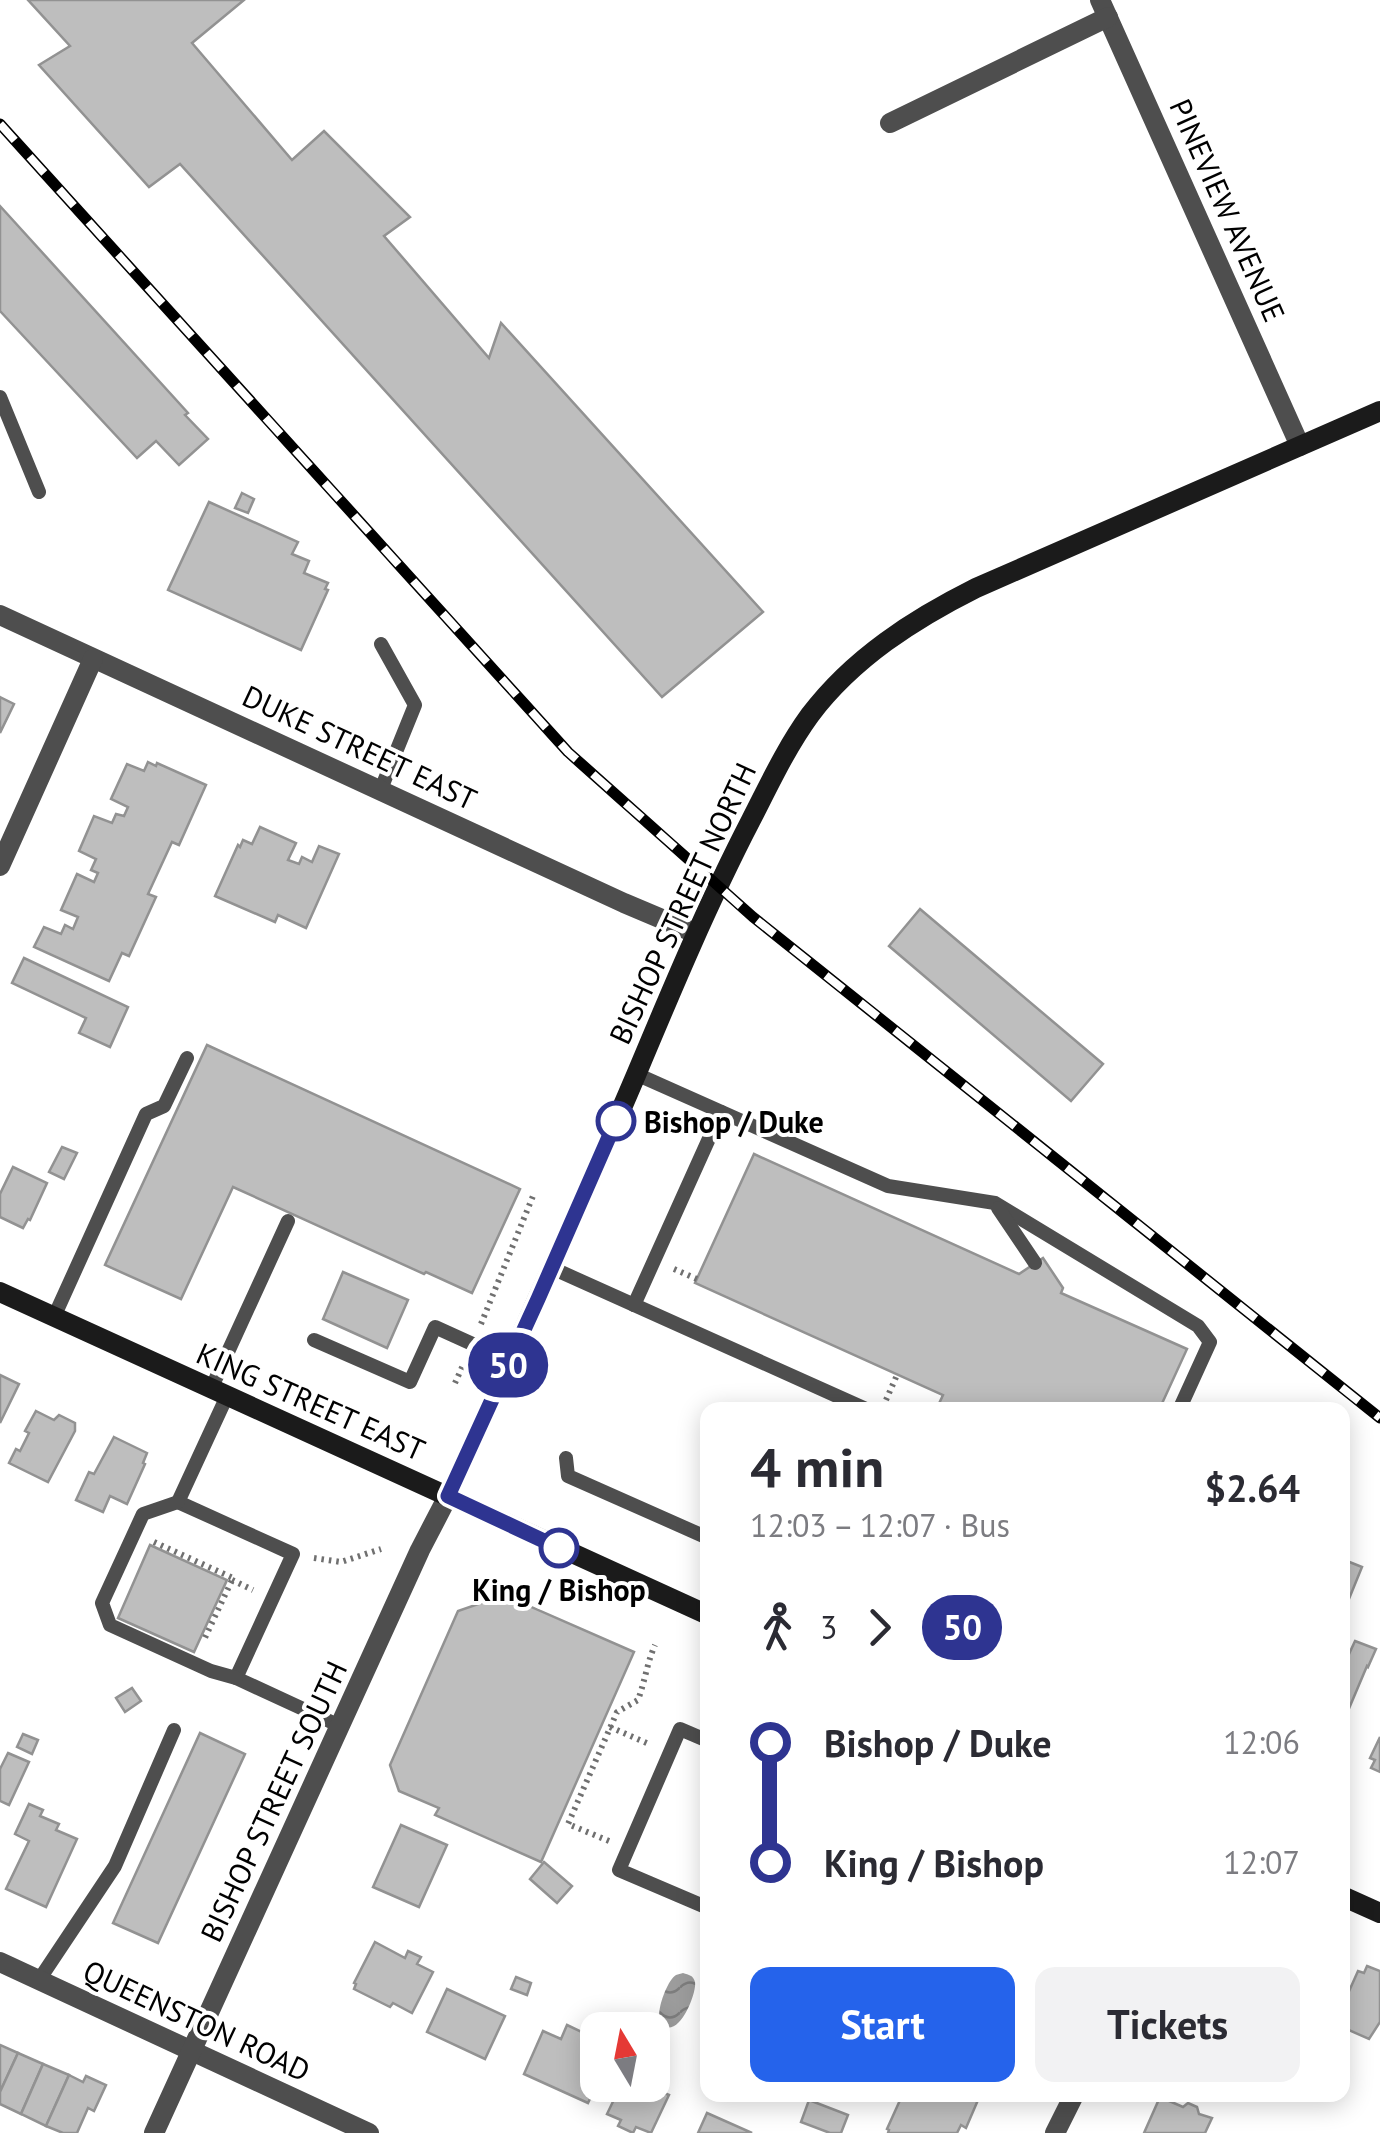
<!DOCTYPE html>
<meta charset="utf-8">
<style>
:root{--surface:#fff;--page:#f2f2f3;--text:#2b2b33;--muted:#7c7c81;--accent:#2563eb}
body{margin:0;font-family:"PT Sans",sans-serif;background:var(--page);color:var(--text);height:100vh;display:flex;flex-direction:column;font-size:38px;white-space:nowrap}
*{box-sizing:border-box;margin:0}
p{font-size:32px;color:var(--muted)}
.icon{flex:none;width:55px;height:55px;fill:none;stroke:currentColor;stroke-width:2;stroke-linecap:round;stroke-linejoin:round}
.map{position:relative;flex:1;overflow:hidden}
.details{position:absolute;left:700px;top:1402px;width:650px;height:700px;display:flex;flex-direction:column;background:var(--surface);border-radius:20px;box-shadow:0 5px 25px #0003}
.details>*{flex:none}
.badge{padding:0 20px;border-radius:32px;font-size:35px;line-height:65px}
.needle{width:65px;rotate:350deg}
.controls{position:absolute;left:580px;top:2012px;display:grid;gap:20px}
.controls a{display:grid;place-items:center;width:90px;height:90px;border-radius:20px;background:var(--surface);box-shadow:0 5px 25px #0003;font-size:50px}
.map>.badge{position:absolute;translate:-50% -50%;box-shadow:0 0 0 5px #fff}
.legs{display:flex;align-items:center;gap:15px;height:110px;padding:0 50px;font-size:32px}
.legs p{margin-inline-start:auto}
.overview{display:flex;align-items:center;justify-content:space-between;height:170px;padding:0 50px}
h1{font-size:55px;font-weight:600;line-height:75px}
.action{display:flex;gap:20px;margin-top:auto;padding:20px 50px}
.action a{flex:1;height:115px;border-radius:20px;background:var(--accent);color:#fff;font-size:40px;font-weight:600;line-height:115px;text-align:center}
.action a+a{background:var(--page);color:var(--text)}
ul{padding:0 50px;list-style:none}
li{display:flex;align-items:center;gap:35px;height:120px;font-size:38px}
li i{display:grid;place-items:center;width:15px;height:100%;margin:0 12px;background:currentColor}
li i::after{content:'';width:25px;height:25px;margin:-12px;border:8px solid;border-radius:50%;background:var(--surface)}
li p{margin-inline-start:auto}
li:first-child i{background:linear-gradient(#0000 50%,currentColor 0)}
li:last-child i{background:linear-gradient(currentColor 50%,#0000 0)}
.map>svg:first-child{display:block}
.water{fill:url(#water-waves)}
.building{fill:#bebebe;stroke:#929292;stroke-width:2.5}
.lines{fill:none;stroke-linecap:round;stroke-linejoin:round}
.path{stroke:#707070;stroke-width:6;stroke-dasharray:2.5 5;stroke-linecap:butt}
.service{stroke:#4e4e4e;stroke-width:14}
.minor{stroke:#4e4e4e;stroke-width:20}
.secondary{stroke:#1b1b1b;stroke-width:20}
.rail-casing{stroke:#000;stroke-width:11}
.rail{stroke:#fff;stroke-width:8;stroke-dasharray:22;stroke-linecap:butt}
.line-1-casing{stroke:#fff;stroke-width:22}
.line-1{stroke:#2e3491;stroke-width:15}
.stop-1-dot{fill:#fff;stroke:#2e3491;stroke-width:5}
.labels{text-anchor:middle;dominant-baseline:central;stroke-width:8;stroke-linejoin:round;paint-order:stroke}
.street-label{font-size:30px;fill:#000;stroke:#fff}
.stop-label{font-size:30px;font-weight:bold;fill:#000;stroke:#fff;text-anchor:start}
</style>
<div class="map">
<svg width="1380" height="2133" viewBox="0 0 1380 2133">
<defs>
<pattern id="water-waves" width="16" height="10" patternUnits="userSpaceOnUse" patternTransform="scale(2.5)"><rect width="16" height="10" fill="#9c9c9c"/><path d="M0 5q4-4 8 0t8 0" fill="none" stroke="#7d7d7d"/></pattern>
</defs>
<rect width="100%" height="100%" fill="#fff"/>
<path class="water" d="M 683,1973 C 689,1975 693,1975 695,1982 C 697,1993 679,2039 662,2025 C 653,2017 667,1980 676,1975 C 678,1974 681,1974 683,1973 Z"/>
<g class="building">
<path d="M 28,0 L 244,0 L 192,43 L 292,160 L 324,131 L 410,217 L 384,236 L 489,358 L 501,323 L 763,612 L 662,697 L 180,164 L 149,187 L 39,65 L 70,46 Z"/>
<path d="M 0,206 L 188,413 L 185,415 L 208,439 L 179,465 L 156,441 L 137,458 L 0,311 Z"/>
<path d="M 242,493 L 254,499 L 248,513 L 235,508 Z"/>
<path d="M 209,502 L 298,542 L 292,554 L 309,561 L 304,573 L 328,583 L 325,589 L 328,590 L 301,650 L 168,590 Z"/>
<path d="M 0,697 L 14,704 L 0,733 Z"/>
<path d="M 148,762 L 156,766 L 157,763 L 206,785 L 179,845 L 172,842 L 148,894 L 156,897 L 129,956 L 122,953 L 109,981 L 34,947 L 44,927 L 61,934 L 65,925 L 73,929 L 78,917 L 61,910 L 77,874 L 94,882 L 98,873 L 91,870 L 96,859 L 79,851 L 94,816 L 112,823 L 116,814 L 124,816 L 128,807 L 111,799 L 127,764 L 144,771 Z"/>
<path d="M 260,827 L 296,843 L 288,860 L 299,864 L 302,857 L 312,862 L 319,846 L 339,854 L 306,928 L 278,915 L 275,922 L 215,896 L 238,845 L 240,847 L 243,840 L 252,844 Z"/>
<path d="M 920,909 L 1103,1064 L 1071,1101 L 889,946 Z"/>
<path d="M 24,958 L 128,1007 L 110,1047 L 79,1033 L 86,1018 L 12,983 Z"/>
<path d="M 207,1045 L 520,1189 L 472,1293 L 426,1272 L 424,1274 L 233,1187 L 181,1299 L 105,1265 Z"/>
<path d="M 62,1147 L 77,1153 L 64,1179 L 49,1172 Z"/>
<path d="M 754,1154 L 1019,1274 L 1043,1258 L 1063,1288 L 1061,1293 L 1187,1349 L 1159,1410 L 936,1410 L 943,1395 L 695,1283 Z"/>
<path d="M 13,1167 L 47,1183 L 30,1220 L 28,1219 L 23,1228 L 0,1217 L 0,1194 Z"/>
<path d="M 343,1272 L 408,1300 L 387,1348 L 323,1319 Z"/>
<path d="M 0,1375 L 19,1384 L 0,1423 Z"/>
<path d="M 36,1411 L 54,1420 L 59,1415 L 75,1423 L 75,1431 L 48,1482 L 9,1463 L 16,1449 L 20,1451 L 29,1433 L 25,1431 Z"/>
<path d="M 114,1437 L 147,1453 L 143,1463 L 145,1464 L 127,1504 L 110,1496 L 103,1512 L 76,1500 L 89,1472 L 94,1474 Z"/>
<path d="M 150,1545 L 227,1580 L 194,1652 L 118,1618 Z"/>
<path d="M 1342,1559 L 1362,1567 L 1342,1616 Z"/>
<path d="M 504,1595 L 634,1652 L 541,1862 L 435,1815 L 439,1808 L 399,1791 L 390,1765 L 458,1611 Z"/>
<path d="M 1355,1641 L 1376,1649 L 1368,1667 L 1367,1666 L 1342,1725 L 1342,1651 L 1349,1654 Z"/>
<path d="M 132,1688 L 141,1701 L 125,1712 L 116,1698 Z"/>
<path d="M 200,1733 L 245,1754 L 158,1943 L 113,1923 Z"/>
<path d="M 23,1734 L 38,1740 L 32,1754 L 17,1747 Z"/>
<path d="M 1380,1737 L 1380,1772 L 1371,1768 L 1375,1760 L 1370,1758 Z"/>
<path d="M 8,1753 L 29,1762 L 9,1805 L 0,1801 L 0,1769 Z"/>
<path d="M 29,1804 L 43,1810 L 40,1816 L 59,1824 L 56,1830 L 77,1839 L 46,1907 L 6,1889 L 29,1841 L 15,1834 Z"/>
<path d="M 401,1825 L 447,1845 L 419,1907 L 373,1887 Z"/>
<path d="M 544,1862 L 572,1886 L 557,1903 L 530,1879 Z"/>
<path d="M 375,1942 L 405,1958 L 408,1951 L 421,1957 L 417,1964 L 433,1972 L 412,2013 L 393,2003 L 390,2007 L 354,1989 L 356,1984 L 354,1983 Z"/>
<path d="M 1367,1966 L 1380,1971 L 1380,2022 L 1369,2039 L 1342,2027 L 1342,2007 L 1358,1971 L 1364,1973 Z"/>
<path d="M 516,1977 L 531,1983 L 527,1995 L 511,1989 Z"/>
<path d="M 447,1989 L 505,2016 L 485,2059 L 427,2032 Z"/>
<path d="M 567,2025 L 588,2035 L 582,2049 L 598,2056 L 598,2081 L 588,2103 L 524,2074 L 543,2031 L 561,2039 Z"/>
<path d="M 0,2045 L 18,2053 L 0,2092 Z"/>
<path d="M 18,2053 L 43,2064 L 21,2114 L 0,2104 L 0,2092 Z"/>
<path d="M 43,2064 L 69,2075 L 46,2126 L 21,2114 Z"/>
<path d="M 69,2075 L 83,2082 L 86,2076 L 106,2085 L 94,2111 L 88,2108 L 77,2133 L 63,2133 L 46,2126 Z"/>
<path d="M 621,2085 L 646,2085 L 669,2095 L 651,2133 L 636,2127 L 633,2133 L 618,2126 L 621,2120 L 607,2114 Z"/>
<path d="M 893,2095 L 977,2095 L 975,2099 L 978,2100 L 966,2128 L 961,2125 L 957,2133 L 888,2133 L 889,2130 L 887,2129 L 901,2098 Z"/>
<path d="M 1160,2097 L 1183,2107 L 1188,2103 L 1197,2107 L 1199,2114 L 1212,2118 L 1205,2133 L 1144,2133 Z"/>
<path d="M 809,2100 L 848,2115 L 841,2133 L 830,2133 L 801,2122 Z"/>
<path d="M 707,2113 L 752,2133 L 698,2133 Z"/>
</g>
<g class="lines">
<g class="path">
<path d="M 674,1269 L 697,1279"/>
<path d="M 481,1324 L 533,1196"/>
<path d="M 455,1383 L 464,1363"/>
<path d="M 886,1400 L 897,1375"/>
<path d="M 154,1542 L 233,1578 L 203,1642"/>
<path d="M 314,1558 L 341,1562 L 381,1549"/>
<path d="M 232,1580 L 253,1590"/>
<path d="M 610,1727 L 651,1745"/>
<path d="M 609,1841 L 568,1824 L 617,1712 L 638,1700 C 645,1681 647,1663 655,1645"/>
</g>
<g class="service">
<path d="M 0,397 L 39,492"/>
<path d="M 381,789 L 415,705 L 381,644"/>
<path d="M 636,1074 L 888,1186 L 995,1203 L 1198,1326 L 1210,1342 L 1179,1410"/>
<path d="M 998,1208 L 1035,1263"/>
<path d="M 552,1268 L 868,1410"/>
<path d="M 634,1305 L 721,1112"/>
<path d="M 54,1317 L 146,1114 L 164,1106 L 187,1058"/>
<path d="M 314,1340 L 410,1382 L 435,1327 L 510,1361"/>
<path d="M 211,1389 L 288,1221"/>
<path d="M 227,1396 L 178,1502 L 293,1554 L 236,1678 L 340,1726"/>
<path d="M 566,1458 L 568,1476 L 708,1538"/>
<path d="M 178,1502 L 143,1514 L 102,1603 L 110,1625 L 211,1671 L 236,1678"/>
<path d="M 708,1741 L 680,1729 L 619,1870 L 708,1908"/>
<path d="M 39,1980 L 115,1866 L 174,1730"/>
</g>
<g class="minor">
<path d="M 1100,0 L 1300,446"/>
<path d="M 890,123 L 1108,17"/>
<path d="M 0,615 L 624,903 L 695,933"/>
<path d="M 0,866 L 93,659"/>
<path d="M 0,1962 L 369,2133"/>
<path d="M 154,2133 L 420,1550 L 448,1496"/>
<path d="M 1055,2133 L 1074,2095"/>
</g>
<g class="secondary">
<path d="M 0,1292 L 708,1615"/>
<path d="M 448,1496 C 512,1356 576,1216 636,1075 C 672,989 708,903 751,820 C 769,785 786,748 810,715 C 853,658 914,619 976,588 L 1380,411"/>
<path d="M 1342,1896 L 1380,1913"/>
</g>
<defs>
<path id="rail" d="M 0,124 L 568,752 L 753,917 L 1380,1418"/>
</defs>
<use href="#rail" class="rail-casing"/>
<use href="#rail" class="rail"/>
</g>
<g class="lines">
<defs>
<path id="line-1" d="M 559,1548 L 448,1496 L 538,1299 L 616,1121"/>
</defs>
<use href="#line-1" class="line-1-casing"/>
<use href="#line-1" class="line-1"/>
</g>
<g class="stop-1-dot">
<circle cx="616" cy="1121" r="18"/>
<circle cx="559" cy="1548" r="18"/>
</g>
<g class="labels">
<g class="street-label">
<text transform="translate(1228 210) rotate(66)">PINEVIEW AVENUE</text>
<text transform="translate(360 747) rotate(25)">DUKE STREET EAST</text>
<text transform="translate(682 903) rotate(-65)">BISHOP STREET NORTH</text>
<text transform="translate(311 1401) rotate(24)">KING STREET EAST</text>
<text transform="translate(273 1801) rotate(-65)">BISHOP STREET SOUTH</text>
<text transform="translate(197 2020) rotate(25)">QUEENSTON ROAD</text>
</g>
<g class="stop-label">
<text x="644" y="1121">Bishop / Duke</text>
<text x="559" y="1589" text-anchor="middle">King / Bishop</text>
</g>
</g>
</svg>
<div class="controls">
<a><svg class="needle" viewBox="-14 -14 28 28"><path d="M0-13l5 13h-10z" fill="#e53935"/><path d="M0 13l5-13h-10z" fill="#7c7c81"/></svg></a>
</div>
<b class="badge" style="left:508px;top:1365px;background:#2e3491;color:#fff">50</b>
<section class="details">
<div class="overview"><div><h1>4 min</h1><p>12:03 – 12:07 · Bus</p></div><b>$2.64</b></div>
<div class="legs"><svg class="icon" aria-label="walk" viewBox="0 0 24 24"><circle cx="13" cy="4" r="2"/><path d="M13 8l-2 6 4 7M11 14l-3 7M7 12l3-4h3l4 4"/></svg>3<svg class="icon" aria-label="forward" viewBox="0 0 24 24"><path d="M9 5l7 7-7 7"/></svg><b class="badge" style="background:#2e3491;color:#fff">50</b></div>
<ul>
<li><i style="color:#2e3491"></i><b>Bishop / Duke</b><p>12:06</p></li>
<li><i style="color:#2e3491"></i><b>King / Bishop</b><p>12:07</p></li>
</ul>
<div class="action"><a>Start</a><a>Tickets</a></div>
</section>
</div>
